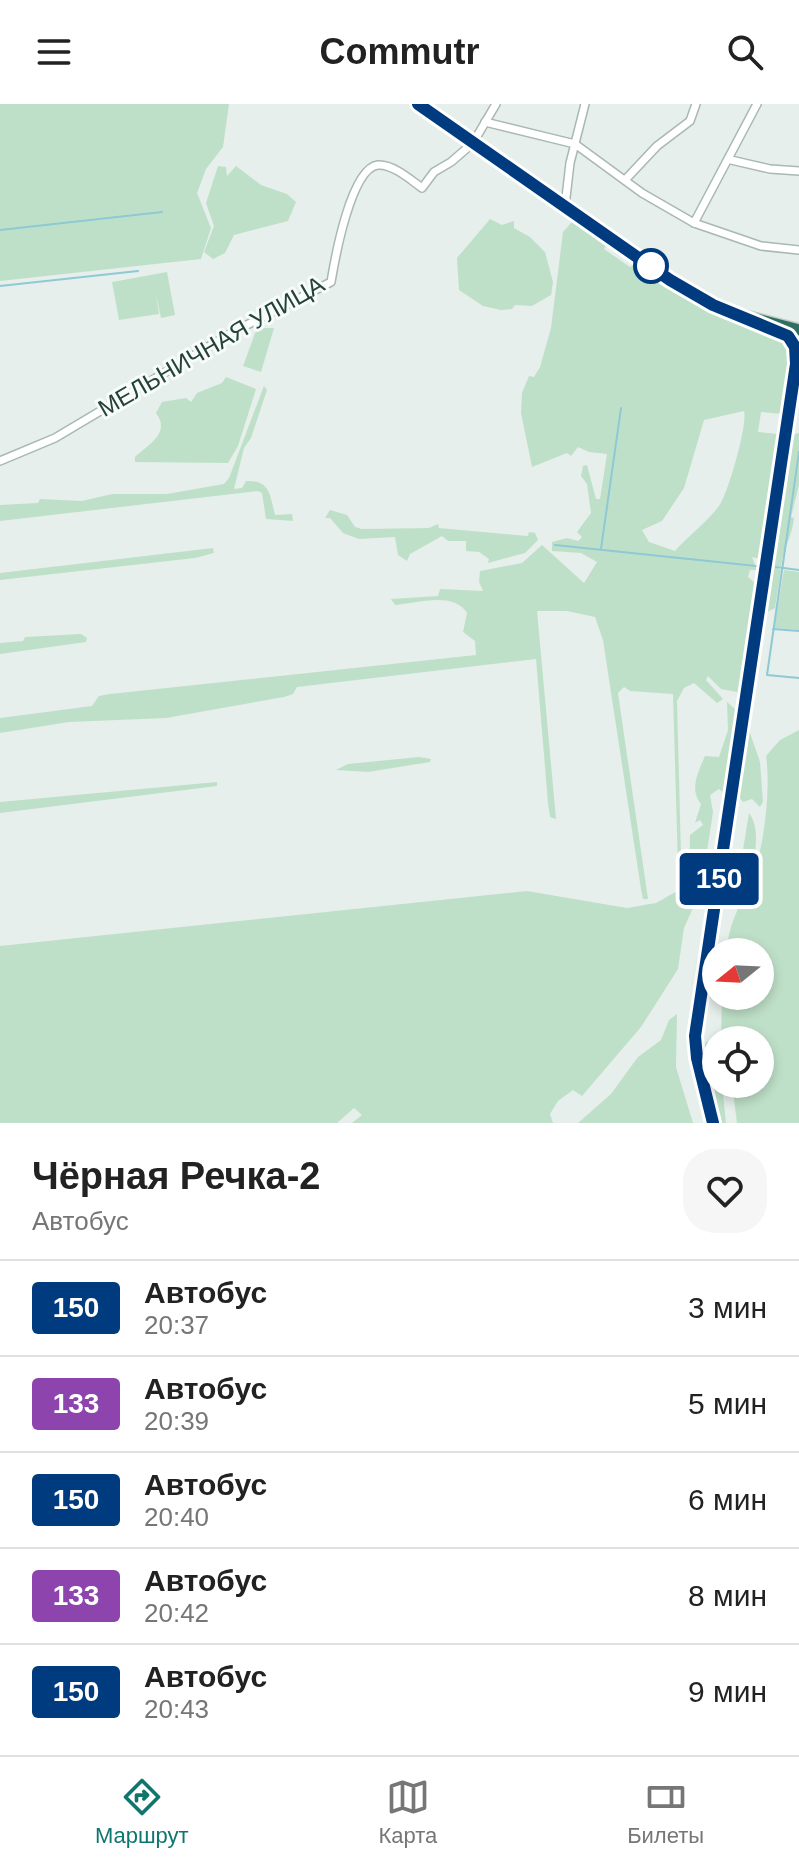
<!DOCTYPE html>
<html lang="ru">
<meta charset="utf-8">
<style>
:root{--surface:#fff;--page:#f6f6f6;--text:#222;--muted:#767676;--line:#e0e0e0;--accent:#0f766e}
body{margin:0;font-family:Helvetica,sans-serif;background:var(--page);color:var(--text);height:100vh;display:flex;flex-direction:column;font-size:30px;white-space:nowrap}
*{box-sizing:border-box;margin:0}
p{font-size:26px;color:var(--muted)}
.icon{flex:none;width:44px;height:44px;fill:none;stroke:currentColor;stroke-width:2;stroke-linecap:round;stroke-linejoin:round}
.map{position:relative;height:1019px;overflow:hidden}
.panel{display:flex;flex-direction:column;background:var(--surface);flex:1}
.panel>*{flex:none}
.badge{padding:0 16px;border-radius:6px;font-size:28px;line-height:52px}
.needle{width:52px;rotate:252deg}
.fabs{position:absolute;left:702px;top:834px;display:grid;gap:16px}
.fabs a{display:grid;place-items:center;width:72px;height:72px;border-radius:50%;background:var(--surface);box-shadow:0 4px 12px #0003;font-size:40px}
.map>.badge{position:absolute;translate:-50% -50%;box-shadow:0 0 0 4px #fff}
.round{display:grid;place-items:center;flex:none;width:84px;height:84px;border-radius:32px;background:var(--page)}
.overview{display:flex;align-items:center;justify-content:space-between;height:136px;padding:0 32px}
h1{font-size:38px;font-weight:700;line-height:60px}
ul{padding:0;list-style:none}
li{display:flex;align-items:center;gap:24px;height:96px;padding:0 32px;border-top:2px solid var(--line)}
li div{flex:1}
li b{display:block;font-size:30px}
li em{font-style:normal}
li .badge{min-width:88px;font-weight:700;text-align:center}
header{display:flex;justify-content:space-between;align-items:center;height:104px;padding:0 32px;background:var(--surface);font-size:36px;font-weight:700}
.menu{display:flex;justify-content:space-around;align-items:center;height:112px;border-top:2px solid var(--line);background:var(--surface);font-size:22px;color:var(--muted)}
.menu a{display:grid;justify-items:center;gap:4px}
.menu .active{color:var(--accent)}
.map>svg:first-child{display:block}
.green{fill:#bfe0c8;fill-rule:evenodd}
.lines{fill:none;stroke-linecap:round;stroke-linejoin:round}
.stream{stroke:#8ec9d4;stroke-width:2}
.minor-casing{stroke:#a8b8b2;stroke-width:10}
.highway-casing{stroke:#c2cac8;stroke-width:14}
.minor{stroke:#fff;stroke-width:7}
.highway{stroke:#2f6f62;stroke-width:11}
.line-casing{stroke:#fff;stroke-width:18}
.line{stroke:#003b80;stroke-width:12}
.stop-dot{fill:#fff;stroke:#003b80;stroke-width:4}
.labels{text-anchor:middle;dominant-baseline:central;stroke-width:6;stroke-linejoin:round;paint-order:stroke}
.street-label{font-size:24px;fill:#24423a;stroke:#f7fbf9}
</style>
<header><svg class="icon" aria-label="menu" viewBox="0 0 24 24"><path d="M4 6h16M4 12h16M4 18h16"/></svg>Commutr<svg class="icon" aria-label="search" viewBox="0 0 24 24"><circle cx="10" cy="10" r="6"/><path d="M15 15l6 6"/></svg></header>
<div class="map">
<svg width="799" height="1019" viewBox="0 0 799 1019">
<rect width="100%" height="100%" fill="#e6efeb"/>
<g class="green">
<path d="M 0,0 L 229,0 L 223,43 L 206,65 L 197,89 L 211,124 L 201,155 L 0,177 Z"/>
<path d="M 218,62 L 226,63 L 227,72 L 236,62 L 261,81 L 287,90 L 296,98 L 288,117 L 234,131 L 225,149 L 213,155 L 204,148 L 214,122 L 206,99 Z"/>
<path d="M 490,115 L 502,121 L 514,117 L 514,124 L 530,133 L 545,148 L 553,178 L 551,191 L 532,202 L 515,201 L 512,205 L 501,206 L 483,202 L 459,186 L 457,154 Z"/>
<path d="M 571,119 L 580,119 L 608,138 L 604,145 L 630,163 L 637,159 L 701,200 L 771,229 L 784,238 L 790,256 L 782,310 L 761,308 L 758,328 L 778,330 L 760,455 L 752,453 L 757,466 L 750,466 L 748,473 L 755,479 L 739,599 L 737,588 L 721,585 L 708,572 L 706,576 L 723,595 L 717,599 L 694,579 L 684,584 L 677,597 L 681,751 L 678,763 L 673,590 L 630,587 L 624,583 L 618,589 L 648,795 L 643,795 L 641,785 L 603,536 L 595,513 L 567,507 L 537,507 L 556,715 L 550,713 L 548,699 L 536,555 L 297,583 L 293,590 L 284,593 L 166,614 L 69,618 L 0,629 L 0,614 L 92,602 L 99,592 L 110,590 L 476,551 L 475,537 L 463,528 L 467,509 C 454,487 417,499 395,501 L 391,495 L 438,492 L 440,485 L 483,487 L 479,478 L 480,467 L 522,459 L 542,441 L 584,479 L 597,458 L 581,449 L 552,447 L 552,438 L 567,434 L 578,437 L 582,433 L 577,428 L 591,409 L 587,380 L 581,372 L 583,362 L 587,361 L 596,395 L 600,395 L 607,350 L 589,348 L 578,343 L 571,352 L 567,349 L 532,363 L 521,309 L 522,289 L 529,272 L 534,273 L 540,263 L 551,224 L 563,128 ZM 744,307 C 748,320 728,390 719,402 C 707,418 689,431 675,447 L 649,438 L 642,426 L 662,417 L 684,384 L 704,316 Z"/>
<path d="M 167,168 L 175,211 L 161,214 L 156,191 L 159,210 L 119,216 L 112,178 Z"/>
<path d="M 257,224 L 274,224 L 261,268 L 243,262 Z"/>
<path d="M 226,273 L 256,285 L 238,342 L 228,359 L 135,358 L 135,353 C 149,340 171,329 156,309 L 162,298 L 186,294 L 191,298 L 197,289 L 222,279 Z"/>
<path d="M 264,282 L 267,286 L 251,334 L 244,344 L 234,385 L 242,384 L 246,377 C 270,376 270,391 275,411 L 292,410 L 293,417 L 266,415 L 262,389 L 258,387 L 0,417 L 0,401 L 38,399 L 40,395 L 82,397 L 112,390 L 167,390 L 224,380 L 229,374 Z"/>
<path d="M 799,329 L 799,381 L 791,413 L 794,414 C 792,433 784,442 781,462 L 775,462 L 781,466 L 775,504 L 767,508 L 791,331 Z"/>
<path d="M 330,406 L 347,411 L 355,423 L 362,425 L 429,424 L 438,420 L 439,424 L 528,432 L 529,428 L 535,429 L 538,436 L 525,449 L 488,459 L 489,455 L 479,448 L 466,447 L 466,437 L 448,437 L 442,432 L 410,450 L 407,457 L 398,451 L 395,433 L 359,435 L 343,429 L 330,414 L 325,414 Z"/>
<path d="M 213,444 L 214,449 L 195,454 L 0,476 L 0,469 Z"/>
<path d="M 784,466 L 799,468 L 799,526 L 774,524 Z"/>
<path d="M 81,530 L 87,534 L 86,538 L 0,550 L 0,539 L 23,537 L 25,533 Z"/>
<path d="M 727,598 L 737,607 L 725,690 L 719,685 L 710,691 L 713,708 L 702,780 L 689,781 L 690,731 L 703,721 L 700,716 L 695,719 L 701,700 C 689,686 698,668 705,652 L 719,653 L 728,626 Z"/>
<path d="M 749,626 L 760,658 L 763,698 L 760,703 L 752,695 L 743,698 L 739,693 Z"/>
<path d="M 799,626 L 799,1019 L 737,1019 L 732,980 L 760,980 L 760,936 L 721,936 L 722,892 L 760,892 L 760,848 L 727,848 C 728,820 740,802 751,777 C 764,746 771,685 766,652 L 780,636 Z"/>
<path d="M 419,653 L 431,655 L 430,658 L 368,668 L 336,666 L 348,660 Z"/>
<path d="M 217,678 L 217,682 L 0,709 L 0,698 Z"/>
<path d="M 749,709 C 763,727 754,767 741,784 L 737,783 Z"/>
<path d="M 686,782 L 693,804 L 684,824 L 678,865 L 641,923 L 582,992 L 573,986 L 558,997 L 550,1010 L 553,1019 L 352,1019 L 362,1011 L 354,1004 L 337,1019 L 0,1019 L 0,842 L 527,787 L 627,804 L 656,799 Z"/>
<path d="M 677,910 L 676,963 L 693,1019 L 578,1019 L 611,990 L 638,953 L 661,936 L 669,916 Z"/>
<path d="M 713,937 L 716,980 L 722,980 L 726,1019 L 720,1019 L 712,969 L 703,947 L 706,938 Z"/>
</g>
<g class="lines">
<g class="stream">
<path d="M 0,126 L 162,108"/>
<path d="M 0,182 L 138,167"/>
<path d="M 799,348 L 767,571 L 799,574"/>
<path d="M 555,441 L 756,462"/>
<path d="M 601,445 L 621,304"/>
<path d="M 776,463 L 799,466"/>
<path d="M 773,525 L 799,527"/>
</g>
<defs>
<g id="minor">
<path d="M 485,18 L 575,40 L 642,89 L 694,119 L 761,142 L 799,146"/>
<path d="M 731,56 L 770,65 L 799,67"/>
<path d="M 625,76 L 657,42 L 690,17 L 696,0"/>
<path d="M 565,102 L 570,59 L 585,0"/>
<path d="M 694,119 L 757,0"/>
<path d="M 771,223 L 788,232 L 796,250"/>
<path d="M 0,357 L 55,334 L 233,228 L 331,178 C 335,154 351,64 378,61 C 393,60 411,76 422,84 L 434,68 L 451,58 L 473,39 L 496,0"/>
<path d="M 713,1019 L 697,954 L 695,932 L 799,241"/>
</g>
<path id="highway" d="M 418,0 L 696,192 L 737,210 L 799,226"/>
</defs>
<use href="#minor" class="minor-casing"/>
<use href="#highway" class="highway-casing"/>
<use href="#minor" class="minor"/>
<use href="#highway" class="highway"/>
</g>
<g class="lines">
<defs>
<path id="line" d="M 418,0 L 670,176 L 713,201 L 788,232 L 795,243 L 796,260 L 695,932 L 697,954 L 713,1019"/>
</defs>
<use href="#line" class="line-casing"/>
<use href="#line" class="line"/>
</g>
<circle class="stop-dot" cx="651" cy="162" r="16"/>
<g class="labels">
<g class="street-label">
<text transform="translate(211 242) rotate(-30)">МЕЛЬНИЧНАЯ УЛИЦА</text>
</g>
</g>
</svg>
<div class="fabs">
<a><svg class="needle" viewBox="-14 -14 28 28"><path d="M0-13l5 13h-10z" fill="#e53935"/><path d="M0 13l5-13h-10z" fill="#767676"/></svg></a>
<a><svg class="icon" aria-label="locate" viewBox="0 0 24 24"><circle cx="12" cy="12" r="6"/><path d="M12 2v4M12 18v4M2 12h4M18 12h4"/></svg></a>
</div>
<b class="badge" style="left:719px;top:775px;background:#003b80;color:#fff">150</b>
</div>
<section class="panel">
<div class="overview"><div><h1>Чёрная Речка-2</h1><p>Автобус</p></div><a class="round"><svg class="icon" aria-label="heart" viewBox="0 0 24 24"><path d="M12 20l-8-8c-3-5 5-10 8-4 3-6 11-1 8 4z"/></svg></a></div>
<ul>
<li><span class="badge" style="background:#003b80;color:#fff">150</span><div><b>Автобус</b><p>20:37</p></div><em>3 мин</em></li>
<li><span class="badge" style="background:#8e44ad;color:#fff">133</span><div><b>Автобус</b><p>20:39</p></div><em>5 мин</em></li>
<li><span class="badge" style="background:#003b80;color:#fff">150</span><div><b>Автобус</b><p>20:40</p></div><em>6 мин</em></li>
<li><span class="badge" style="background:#8e44ad;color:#fff">133</span><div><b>Автобус</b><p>20:42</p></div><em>8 мин</em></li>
<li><span class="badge" style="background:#003b80;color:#fff">150</span><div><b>Автобус</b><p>20:43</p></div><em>9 мин</em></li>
</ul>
</section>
<nav class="menu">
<a class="active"><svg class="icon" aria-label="directions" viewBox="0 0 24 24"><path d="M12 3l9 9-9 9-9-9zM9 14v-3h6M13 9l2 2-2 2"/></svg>Маршрут</a>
<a><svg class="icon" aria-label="map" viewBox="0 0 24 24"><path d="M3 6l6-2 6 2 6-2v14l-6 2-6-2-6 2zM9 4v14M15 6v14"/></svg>Карта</a>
<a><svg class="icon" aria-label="tickets" viewBox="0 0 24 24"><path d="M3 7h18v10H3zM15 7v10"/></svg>Билеты</a>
</nav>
